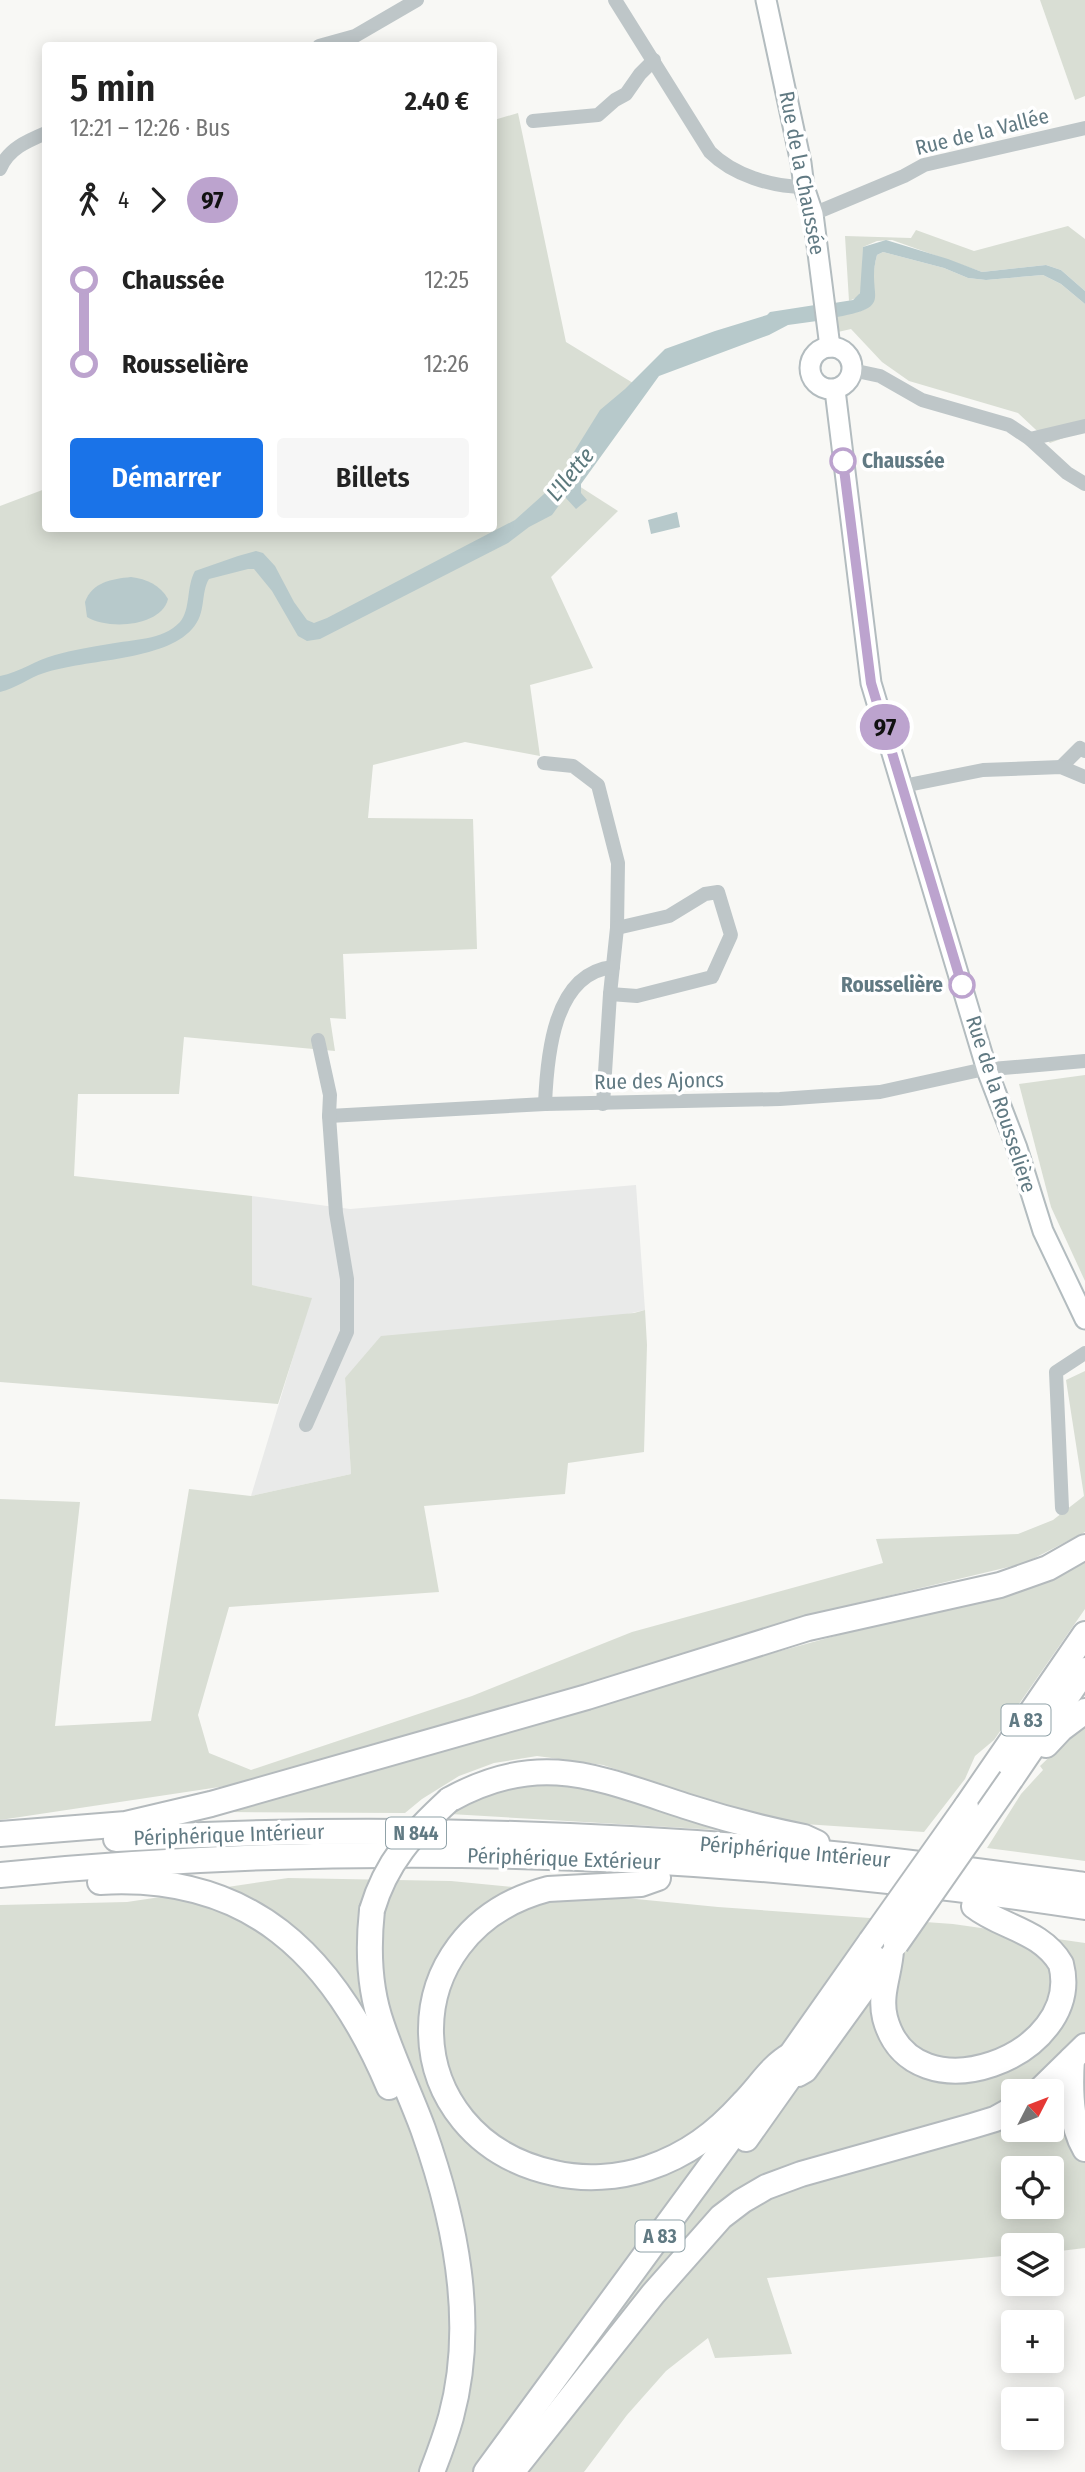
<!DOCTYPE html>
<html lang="fr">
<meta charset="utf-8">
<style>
:root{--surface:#fff;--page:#f6f6f6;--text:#222;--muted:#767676;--accent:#1a73e8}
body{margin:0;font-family:"Fira Sans Condensed",sans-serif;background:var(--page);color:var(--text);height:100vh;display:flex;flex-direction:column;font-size:26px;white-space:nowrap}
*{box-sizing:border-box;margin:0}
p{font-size:23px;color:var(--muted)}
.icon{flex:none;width:38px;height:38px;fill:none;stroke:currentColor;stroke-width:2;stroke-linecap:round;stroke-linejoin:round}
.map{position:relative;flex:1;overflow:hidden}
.details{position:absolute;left:42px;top:42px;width:455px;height:490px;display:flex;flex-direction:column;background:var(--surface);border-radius:7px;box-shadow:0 4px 18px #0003}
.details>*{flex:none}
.badge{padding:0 14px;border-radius:23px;font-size:24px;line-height:46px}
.needle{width:46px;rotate:48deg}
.tools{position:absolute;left:1001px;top:2079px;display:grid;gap:14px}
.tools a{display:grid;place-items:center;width:63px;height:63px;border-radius:7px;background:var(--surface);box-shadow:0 4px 18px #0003;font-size:35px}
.map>.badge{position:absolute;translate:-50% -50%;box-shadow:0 0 0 4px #fff}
.legs{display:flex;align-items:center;gap:10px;height:77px;padding:0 28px;font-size:23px}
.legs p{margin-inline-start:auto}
.head{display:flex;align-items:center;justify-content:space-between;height:119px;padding:0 28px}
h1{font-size:38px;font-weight:600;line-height:52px}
.action{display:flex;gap:14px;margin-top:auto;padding:14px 28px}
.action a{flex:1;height:80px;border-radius:7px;background:var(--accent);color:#fff;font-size:28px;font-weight:600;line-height:80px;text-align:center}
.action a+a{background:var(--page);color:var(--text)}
ul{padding:0 28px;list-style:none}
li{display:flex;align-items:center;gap:24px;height:84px;font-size:26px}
li i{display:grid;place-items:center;width:10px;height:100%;margin:0 9px;background:currentColor}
li i::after{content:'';width:18px;height:18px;margin:-9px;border:5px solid;border-radius:50%;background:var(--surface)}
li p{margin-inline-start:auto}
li:first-child i{background:linear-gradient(#0000 50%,currentColor 0)}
li:last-child i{background:linear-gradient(currentColor 50%,#0000 0)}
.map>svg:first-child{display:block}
.built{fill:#e9eae9}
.green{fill:#d9ded4;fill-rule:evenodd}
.water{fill:#b7c9cb}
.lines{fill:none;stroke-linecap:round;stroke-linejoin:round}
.secondary-casing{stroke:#b3bcbf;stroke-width:23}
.highway-casing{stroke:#b4babd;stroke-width:28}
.street{stroke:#bec6c8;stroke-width:14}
.secondary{stroke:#fff;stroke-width:19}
.highway{stroke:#fff;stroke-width:24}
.highway-bridge-casing{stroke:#b4babd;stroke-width:28;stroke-linecap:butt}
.highway-bridge{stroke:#fff;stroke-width:24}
.line-1-casing{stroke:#fff;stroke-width:16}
.line-1{stroke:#bca3ce;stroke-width:10}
.stop-1-dot{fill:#fff;stroke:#bca3ce;stroke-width:3.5}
.labels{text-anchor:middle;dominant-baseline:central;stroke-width:7;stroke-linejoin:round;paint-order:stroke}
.shield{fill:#fff;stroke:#90a2a8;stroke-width:2}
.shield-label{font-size:19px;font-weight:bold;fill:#617a83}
.street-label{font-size:21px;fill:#617a83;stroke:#fff}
.stop-label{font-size:21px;font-weight:bold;fill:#617a83;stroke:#fff;text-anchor:start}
.water-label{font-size:23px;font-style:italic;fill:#5c797d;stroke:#fff}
</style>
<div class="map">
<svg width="1085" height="2472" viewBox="0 0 1085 2472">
<rect width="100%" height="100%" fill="#f8f8f5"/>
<path class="built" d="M 636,1185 L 645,1310 L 345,1378 L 351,1474 L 251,1496 L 311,1298 L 252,1285 L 252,1196 L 350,1209 Z"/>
<g class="green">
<path d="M 1040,0 L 1085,0 L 1085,96 L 1075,100 Z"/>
<path d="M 518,113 L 566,342 L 633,383 L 568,479 L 618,511 L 551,577 L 593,668 L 530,685 L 540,756 L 465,742 L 373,765 L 368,818 L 473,819 L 477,949 L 343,954 L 346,1019 L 330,1018 L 335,1051 L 184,1037 L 179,1094 L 78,1094 L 74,1176 L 252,1196 L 252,1285 L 312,1298 L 278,1404 L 0,1382 L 0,506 L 45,489 L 46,528 L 494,528 L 494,120 Z"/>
<path d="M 1068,226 L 1085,239 L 1085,291 L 1061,270 L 1046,265 L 982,272 L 892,240 L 877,241 L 863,247 L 862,288 L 858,297 L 849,301 L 845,236 L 911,238 L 916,230 L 974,251 Z"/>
<path d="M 883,252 L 944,268 L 968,278 L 986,280 L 1043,275 L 1061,284 L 1085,304 L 1085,430 L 1050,443 L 1018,413 L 909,381 L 882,362 L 851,329 L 838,332 L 835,316 C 895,308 865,296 877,255 Z"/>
<path d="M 1085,1075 L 1085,1281 L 1051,1207 L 1019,1084 Z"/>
<path d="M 645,1310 L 647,1345 L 644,1452 L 568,1463 L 565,1494 L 424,1506 L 439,1592 L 229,1607 L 198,1715 L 209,1753 L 251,1770 L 472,1696 L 632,1632 L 883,1563 L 876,1539 L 1018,1534 L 1053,1520 L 1084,1496 L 1066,1380 L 1085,1371 L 1085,1532 L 1025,1563 L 837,1608 L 537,1700 L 246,1783 L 0,1820 L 0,1499 L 80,1502 L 55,1726 L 151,1721 L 189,1489 L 251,1496 L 351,1474 L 345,1378 L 381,1336 L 634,1313 Z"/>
<path d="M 1085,1561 L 1085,1609 L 994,1740 L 975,1756 L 965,1779 L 924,1832 L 774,1822 L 603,1765 L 537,1756 L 494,1763 L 459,1776 L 422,1799 L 405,1813 L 224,1812 L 733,1664 L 901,1618 L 951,1609 L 1021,1591 Z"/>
<path d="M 1085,1723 L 1085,1861 L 987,1848 L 1021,1794 L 1043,1770 L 1040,1766 Z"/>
<path d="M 560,1779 L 718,1823 L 719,1830 L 450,1814 L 483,1792 Z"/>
<path d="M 288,1878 L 451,1881 L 718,1907 L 953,1924 L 1085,1943 L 1085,2248 L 1052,2252 L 1052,2245 L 1013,2245 L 1013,2255 L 767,2278 L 792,2354 L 715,2358 L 708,2338 L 666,2371 L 627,2415 L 584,2472 L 0,2472 L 0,1905 L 127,1902 ZM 1013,2091 L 1052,2091 L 1052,2130 L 1013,2130 ZM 1013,2168 L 1052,2168 L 1052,2207 L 1013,2207 Z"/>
</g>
<g class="water">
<path d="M 886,240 L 948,259 L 982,272 L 1046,265 L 1061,270 L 1085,291 L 1085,304 L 1061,284 L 1043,275 L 986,280 L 968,278 L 944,268 L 883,252 L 877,255 C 865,297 897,306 837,317 L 834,303 L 853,300 L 860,293 L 863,247 Z"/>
<path d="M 815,305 L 817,321 L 788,325 L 769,335 L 659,376 L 581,484 L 581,493 L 587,500 L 576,509 L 565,497 L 552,515 L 529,527 L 508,543 L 320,639 L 307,641 L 298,636 L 272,591 L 254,569 L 248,569 L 209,579 C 200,594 207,613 192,629 C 164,661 86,659 44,673 C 28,678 17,688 0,692 L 0,676 C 20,672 36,660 55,655 C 73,650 91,647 109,644 C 133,639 162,641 180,622 C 191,609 186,587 195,571 L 238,556 L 256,551 L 263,553 L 275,566 L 294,602 L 307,620 L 314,623 L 327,618 L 515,520 L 563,477 L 572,455 L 600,410 L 625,389 L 665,349 L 715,331 L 767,315 L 770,312 Z"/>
<path d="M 677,512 L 680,527 L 651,534 L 648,520 Z"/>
<path d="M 131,577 C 147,579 160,585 168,599 C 161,627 108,630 87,617 L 85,602 C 92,582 112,579 131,577 Z"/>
</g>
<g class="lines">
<defs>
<g id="secondary">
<path d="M 766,0 L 801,163 L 804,187 L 813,214 L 830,347"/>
<circle cx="831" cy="368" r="21"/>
<path d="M 835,390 L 871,683 L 987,1070 L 1017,1148 L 1043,1231 L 1085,1319"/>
</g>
<g id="highway">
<path d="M 1046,1745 L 1061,1729 L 1085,1711"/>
<path d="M 1011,1779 L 1085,1670"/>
<path d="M 449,1800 C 538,1750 596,1777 685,1806 C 725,1819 764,1829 804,1837 L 817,1843"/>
<path d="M 966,1807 L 1085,1634"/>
<path d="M 0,1834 L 126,1824 L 211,1804 L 587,1697 L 808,1628 L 1000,1585 L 1048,1568 L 1085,1547"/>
<path d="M 116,1839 C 354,1825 596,1832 833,1854 C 918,1863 1001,1874 1085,1885"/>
<path d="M 0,1875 C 361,1839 727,1852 1085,1907"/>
<path d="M 658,1878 L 641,1884 L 548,1889 C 388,1931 394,2138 554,2173 C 584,2180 619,2178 648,2168 C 687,2155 716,2133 743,2103 C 760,2086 770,2067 791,2055"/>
<path d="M 100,1882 C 250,1873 333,1955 389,2087"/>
<path d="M 372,1910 C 368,1947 369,1989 382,2025 C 394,2061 410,2094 423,2129 C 455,2219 477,2322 451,2417 C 446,2435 439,2454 432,2472"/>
<path d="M 891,1950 C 890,1973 879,1994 885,2018 C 912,2121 1085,2056 1061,1964 C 1041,1930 1002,1928 974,1906"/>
<path d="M 1072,2059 C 1070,2088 1070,2124 1085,2149"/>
<path d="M 783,2066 L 871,1941"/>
<path d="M 798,2074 L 805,2070 L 888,1955"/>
<path d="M 1039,2091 L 1085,2046"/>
<path d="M 746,2139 L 804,2057"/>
<path d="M 486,2472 L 747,2116"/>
<path d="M 512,2472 L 653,2294 L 721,2217 L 742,2201 L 766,2187 L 801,2174 L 972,2126 L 995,2119 L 1013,2109"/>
</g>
</defs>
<use href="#secondary" class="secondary-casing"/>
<use href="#highway" class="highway-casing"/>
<g class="street">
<path d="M 615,0 L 710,152 C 733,175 772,187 804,187"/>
<path d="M 319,46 L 355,36 L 417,0"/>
<path d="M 533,121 L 598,115 L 615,100 L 626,94 L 640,74 L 654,60"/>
<path d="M 0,169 C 8,149 27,141 46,133"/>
<path d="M 813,214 L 904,176 L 924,165 L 1085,128"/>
<path d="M 852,370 L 880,376 L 922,400 L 1009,425 L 1030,439 L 1067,473 L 1085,484"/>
<path d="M 1030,439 L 1085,426"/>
<path d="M 544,763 L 573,766 L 598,785 L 618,863 L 617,928 L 610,994 L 603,1104"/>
<path d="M 1061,767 L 1080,748 L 1085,751"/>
<path d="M 903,786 L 983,770 L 1061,767 L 1085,777"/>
<path d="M 610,994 L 637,996 L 712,977 L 731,935 L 718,892 L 705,894 L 669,916 L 617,928"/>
<path d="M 545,1104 C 547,1057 553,973 613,967"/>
<path d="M 329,1116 L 545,1104 L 780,1099 L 880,1092 L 980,1070 L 1085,1061"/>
<path d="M 306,1425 L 347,1332 L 347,1279 L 336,1213 L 329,1116 L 330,1095 L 318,1040"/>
<path d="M 1062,1508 L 1056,1372 L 1085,1353"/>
</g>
<use href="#secondary" class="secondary"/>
<use href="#highway" class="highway"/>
<defs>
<g id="highway-bridge">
<path d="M 372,1910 C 386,1862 413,1833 449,1800"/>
<path d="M 871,1941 L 966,1807"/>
<path d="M 896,1944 L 1011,1779"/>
</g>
</defs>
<use href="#highway-bridge" class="highway-bridge-casing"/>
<use href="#highway-bridge" class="highway-bridge"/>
</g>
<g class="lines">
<defs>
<path id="line-1" d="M 843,461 L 871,683 L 962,985"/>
</defs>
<use href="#line-1" class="line-1-casing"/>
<use href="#line-1" class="line-1"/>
</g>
<g class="stop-1-dot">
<circle cx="843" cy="461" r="12"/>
<circle cx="962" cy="985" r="12"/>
</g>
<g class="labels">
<g class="shield">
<rect x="1001.5" y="1704.5" width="49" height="31" rx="5"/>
<rect x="386" y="1817.5" width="60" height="31" rx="5"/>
<rect x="635.5" y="2220.5" width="49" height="31" rx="5"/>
</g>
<g class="shield-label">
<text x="1026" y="1720">A 83</text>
<text x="416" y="1833">N 844</text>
<text x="660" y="2236">A 83</text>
</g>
<g class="street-label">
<text transform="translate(982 132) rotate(-14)">Rue de la Vallée</text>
<text transform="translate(802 173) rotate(79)">Rue de la Chaussée</text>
<text transform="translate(659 1081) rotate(-1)">Rue des Ajoncs</text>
<text transform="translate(1001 1104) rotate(72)">Rue de la Rousselière</text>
<text transform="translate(229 1835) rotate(-2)">Périphérique Intérieur</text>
<text transform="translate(795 1852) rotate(5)">Périphérique Intérieur</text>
<text transform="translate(564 1859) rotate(2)">Périphérique Extérieur</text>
</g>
<g class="stop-label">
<text x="862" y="461">Chaussée</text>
<text x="943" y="985" text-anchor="end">Rousselière</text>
</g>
<g class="water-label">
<text transform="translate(570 474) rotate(-51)">L'Ilette</text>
</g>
</g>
</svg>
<div class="tools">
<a><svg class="needle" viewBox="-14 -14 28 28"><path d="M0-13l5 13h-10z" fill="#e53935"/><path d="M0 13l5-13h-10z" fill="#767676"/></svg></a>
<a><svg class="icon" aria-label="locate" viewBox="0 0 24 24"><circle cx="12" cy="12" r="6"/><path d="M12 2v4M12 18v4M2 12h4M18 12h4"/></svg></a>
<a><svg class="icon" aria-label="layers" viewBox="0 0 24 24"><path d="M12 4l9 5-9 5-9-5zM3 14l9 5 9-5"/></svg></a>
<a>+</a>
<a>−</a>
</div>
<b class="badge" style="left:885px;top:727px;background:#bca3ce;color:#111">97</b>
<section class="details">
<div class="head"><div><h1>5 min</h1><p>12:21 – 12:26 · Bus</p></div><b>2.40 €</b></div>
<div class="legs"><svg class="icon" aria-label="walk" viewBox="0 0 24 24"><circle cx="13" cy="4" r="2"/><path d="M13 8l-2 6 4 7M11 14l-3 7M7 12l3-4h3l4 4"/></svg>4<svg class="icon" aria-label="forward" viewBox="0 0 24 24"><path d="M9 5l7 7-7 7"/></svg><b class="badge" style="background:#bca3ce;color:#111">97</b></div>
<ul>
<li><i style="color:#bca3ce"></i><b>Chaussée</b><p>12:25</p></li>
<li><i style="color:#bca3ce"></i><b>Rousselière</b><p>12:26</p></li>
</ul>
<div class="action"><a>Démarrer</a><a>Billets</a></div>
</section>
</div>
